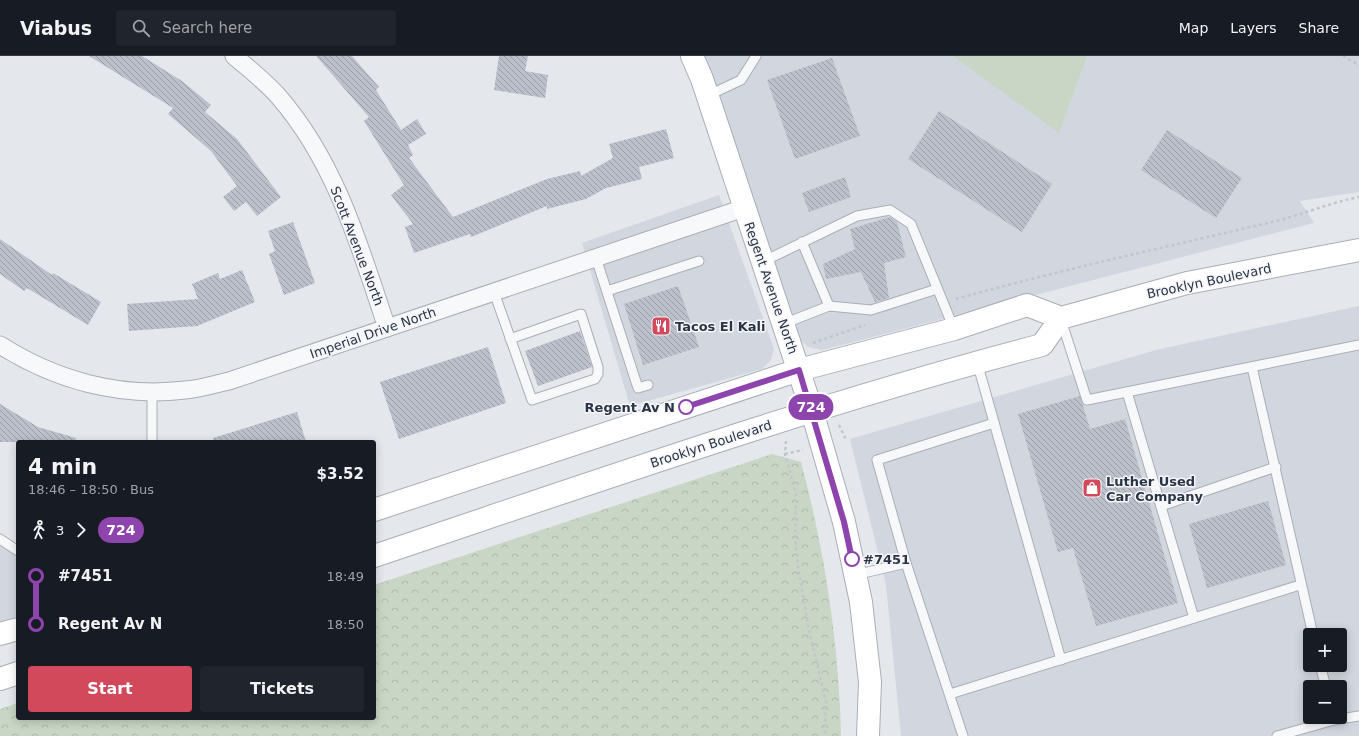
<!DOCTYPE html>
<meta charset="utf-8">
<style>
:root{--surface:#171b24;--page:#20242c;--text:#f1f3f6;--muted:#9ea1a6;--line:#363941;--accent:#d1495b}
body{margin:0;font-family:"DejaVu Sans",sans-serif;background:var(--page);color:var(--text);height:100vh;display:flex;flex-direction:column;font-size:15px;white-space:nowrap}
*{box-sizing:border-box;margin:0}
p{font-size:13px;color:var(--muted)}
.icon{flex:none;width:22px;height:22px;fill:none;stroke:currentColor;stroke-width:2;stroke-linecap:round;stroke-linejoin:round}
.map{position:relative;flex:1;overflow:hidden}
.panel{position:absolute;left:16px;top:384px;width:360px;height:280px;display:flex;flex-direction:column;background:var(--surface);border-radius:4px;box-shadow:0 2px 10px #0003}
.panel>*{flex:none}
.badge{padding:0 8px;border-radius:13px;font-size:14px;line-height:26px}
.tools{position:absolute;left:1303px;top:572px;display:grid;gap:8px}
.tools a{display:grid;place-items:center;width:44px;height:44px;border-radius:4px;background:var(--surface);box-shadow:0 2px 10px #0003;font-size:20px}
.map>.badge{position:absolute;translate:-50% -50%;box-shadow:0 0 0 2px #fff}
.legs{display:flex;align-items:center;gap:6px;height:44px;padding:0 12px;font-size:13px}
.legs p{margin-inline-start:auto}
.head{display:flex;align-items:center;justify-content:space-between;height:68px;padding:0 12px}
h1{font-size:22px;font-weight:800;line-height:30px}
.action{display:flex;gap:8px;margin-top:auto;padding:8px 12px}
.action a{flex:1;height:46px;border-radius:4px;background:var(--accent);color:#fff;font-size:16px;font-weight:800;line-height:46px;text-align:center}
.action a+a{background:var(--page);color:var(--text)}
ul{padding:0 12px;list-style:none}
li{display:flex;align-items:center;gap:14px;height:48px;font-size:15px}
li i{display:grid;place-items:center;width:6px;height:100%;margin:0 5px;background:currentColor}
li i::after{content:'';width:10px;height:10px;margin:-5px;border:3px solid;border-radius:50%;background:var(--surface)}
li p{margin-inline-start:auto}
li:first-child i{background:linear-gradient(#0000 50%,currentColor 0)}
li:last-child i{background:linear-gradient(currentColor 50%,#0000 0)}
header{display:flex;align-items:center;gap:24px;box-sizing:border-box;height:56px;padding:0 20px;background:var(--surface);border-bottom:1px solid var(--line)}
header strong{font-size:19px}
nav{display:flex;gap:22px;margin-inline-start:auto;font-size:14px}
.search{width:280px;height:36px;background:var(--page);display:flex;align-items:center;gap:10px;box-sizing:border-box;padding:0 14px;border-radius:4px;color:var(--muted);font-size:15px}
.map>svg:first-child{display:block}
.built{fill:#d2d6de;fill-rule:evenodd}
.grass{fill:#c9d6c5}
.forest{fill:url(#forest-crowns)}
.building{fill:url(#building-back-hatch)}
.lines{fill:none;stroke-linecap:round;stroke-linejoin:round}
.lane-casing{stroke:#a9aeb7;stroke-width:11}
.street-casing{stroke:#a9aeb7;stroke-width:19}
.secondary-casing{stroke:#a9aeb7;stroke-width:24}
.path{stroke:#c2c5cb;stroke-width:2.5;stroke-dasharray:3 3;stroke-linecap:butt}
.lane{stroke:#f7f8fa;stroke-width:9}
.street{stroke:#f7f8fa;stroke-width:17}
.secondary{stroke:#fff;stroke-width:22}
.line-1-casing{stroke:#fff;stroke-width:9}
.line-1{stroke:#8e44ad;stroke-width:6}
.stop-1-dot{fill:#fff;stroke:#8e44ad;stroke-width:2}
.labels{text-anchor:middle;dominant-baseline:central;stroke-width:3;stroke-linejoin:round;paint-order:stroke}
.street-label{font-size:13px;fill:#2b3445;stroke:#f4f6f9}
.poi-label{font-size:13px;font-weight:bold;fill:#2b3445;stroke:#f4f6f9;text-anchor:start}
.stop-label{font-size:13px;font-weight:bold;fill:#2b3445;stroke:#f4f6f9;text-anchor:end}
</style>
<header>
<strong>Viabus</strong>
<div class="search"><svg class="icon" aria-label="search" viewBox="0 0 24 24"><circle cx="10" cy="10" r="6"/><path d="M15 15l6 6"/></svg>Search here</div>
<nav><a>Map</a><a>Layers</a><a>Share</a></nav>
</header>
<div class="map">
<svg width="1359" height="680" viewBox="0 0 1359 680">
<defs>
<pattern id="forest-crowns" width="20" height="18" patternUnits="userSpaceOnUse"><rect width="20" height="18" fill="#c9d6c5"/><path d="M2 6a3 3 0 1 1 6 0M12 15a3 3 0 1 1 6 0" fill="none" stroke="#adb8ab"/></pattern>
<pattern id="building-back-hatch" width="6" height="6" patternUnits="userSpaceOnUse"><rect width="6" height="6" fill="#bbc0ca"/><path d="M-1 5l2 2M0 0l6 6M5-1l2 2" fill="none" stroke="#989da6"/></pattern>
</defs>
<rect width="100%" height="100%" fill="#e4e7ec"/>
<g class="built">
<path d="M 702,0 L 1359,0 L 1359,136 L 1300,145 L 1314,167 L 822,294 L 808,291 L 798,282 Z"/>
<path d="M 719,139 L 774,293 L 771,304 L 762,313 L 630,350 L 582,187 Z"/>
<path d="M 1359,250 L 1359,680 L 901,680 L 886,529 L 850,383 L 1156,294 ZM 1310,579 L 1340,579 L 1340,609 L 1310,609 ZM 1310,631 L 1340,631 L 1340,661 L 1310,661 Z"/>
<path d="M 0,478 L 18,490 L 18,561 L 0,566 Z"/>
</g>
<path class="grass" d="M 953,0 L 1087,0 L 1059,77 Z"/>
<path class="forest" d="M 772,398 L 801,406 C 825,496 839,588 841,680 L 0,680 L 0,653 L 18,647 L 18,662 L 374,662 L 374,529 Z"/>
<g class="building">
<path d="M 89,0 L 142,0 L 182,25 L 211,49 L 205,56 L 237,83 L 281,141 L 257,160 L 246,146 L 234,155 L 223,141 L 237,130 L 211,95 L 168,58 L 173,52 Z"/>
<path d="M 316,0 L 352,0 L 379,31 L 376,34 L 401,74 L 417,63 L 426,78 L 408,89 L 413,99 L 409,102 L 453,161 L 547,123 L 580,115 L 581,120 L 613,102 L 609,88 L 666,73 L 674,102 L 639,111 L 642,123 L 606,132 L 586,143 L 547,153 L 547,150 L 471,181 L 470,178 L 414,197 L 405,171 L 413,168 L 391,139 L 404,129 L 364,65 L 369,61 Z"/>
<path d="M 499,0 L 528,0 L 525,15 L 548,19 L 545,42 L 494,34 Z"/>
<path d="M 832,2 L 860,80 L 795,103 L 767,24 Z"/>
<path d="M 939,55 L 1052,128 L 1022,176 L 908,103 Z"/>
<path d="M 1167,74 L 1242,122 L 1216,162 L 1141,114 Z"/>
<path d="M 845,121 L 851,141 L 809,156 L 802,137 Z"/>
<path d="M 890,161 L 897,166 L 906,201 L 884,207 L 889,242 L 875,246 L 861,216 L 826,223 L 823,208 L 855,193 L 850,173 Z"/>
<path d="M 293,166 L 315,227 L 284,239 L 269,198 L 275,195 L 268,175 Z"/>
<path d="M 0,183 L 52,219 L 53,217 L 101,246 L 88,269 L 27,232 L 24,235 L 0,218 Z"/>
<path d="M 242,214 L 255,246 L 197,270 L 129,275 L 127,248 L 198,243 L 192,228 L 218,217 L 220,223 Z"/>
<path d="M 678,230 L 699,291 L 643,309 L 624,248 Z"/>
<path d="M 580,275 L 592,311 L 538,330 L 525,295 Z"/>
<path d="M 488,291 L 506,347 L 399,383 L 380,326 Z"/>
<path d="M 1080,340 L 1090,373 L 1125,363 L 1178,547 L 1096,570 L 1073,492 L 1058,496 L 1018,358 Z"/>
<path d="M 0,348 L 38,371 L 76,382 L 75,386 L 0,386 Z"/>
<path d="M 297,356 L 306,386 L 214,386 L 213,382 Z"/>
<path d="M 1268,445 L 1286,509 L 1207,532 L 1189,468 Z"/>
</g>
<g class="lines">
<defs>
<g id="lane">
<path d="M 707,40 L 741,24 L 756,0"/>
<path d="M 596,202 L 638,332 L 648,329"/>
<path d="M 762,206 L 857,160 L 890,154 L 911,168 L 954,273"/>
<path d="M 607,235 L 699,205"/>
<path d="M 494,236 L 532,344 L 595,323 L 598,318 L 598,311 L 581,258 L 510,283"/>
<path d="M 829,250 L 871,254 L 937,233"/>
<path d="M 1061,264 L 1087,344 L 1359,289"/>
<path d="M 783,268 L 829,250 L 802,186"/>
<path d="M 977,306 L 1061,604"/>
<path d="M 1252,311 L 1313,579"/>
<path d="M 1127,336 L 1194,562"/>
<path d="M 152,386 L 152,336"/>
<path d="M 1161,450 L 1276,411"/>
<path d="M 0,483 L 18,495"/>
<path d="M 855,519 L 906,507"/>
<path d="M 1320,609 L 1326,631"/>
<path d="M 950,638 L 1300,529"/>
<path d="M 963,680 L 906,507 L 877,404 L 994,367"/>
<path d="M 1277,680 L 1334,664 L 1359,660"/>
</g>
<g id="street">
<path d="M 234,0 C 249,13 266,26 279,41 C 336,107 360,191 387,272"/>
<path d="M 0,289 C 55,324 119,342 185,334 C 200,333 215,328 229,325 L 744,152"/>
</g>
<g id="secondary">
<path d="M 692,0 L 702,23 L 812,355 L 844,466 L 861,546 L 870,626 L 868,680"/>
<path d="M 374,454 L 799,314 L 954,273 L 1027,249 L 1061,262 L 1187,227 L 1359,194"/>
<path d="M 374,500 C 595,426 816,348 1042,289 L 1061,262"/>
<path d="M 0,578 L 18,573"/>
<path d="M 0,623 L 18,617"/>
</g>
</defs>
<use href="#lane" class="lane-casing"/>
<use href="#street" class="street-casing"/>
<use href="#secondary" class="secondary-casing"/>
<g class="path">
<path d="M 1343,0 L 1359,9"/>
<path d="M 956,243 C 1060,214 1166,191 1272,166 C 1301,159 1329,147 1359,141"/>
<path d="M 813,287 L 865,269"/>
<path d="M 839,369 L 845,381 L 842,382"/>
<path d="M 786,385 L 785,398 L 796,438 L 795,481 L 798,510 L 808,570 L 826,646 L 825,680"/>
<path d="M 785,398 L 803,394"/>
</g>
<use href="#lane" class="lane"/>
<use href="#street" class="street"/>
<use href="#secondary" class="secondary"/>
</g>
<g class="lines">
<defs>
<path id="line-1" d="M 686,351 L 799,314 L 844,466 L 852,503"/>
</defs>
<use href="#line-1" class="line-1-casing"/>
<use href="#line-1" class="line-1"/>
</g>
<defs>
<symbol id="restaurant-square" viewBox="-11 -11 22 22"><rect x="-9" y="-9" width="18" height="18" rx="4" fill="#d1495b" stroke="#f4f6f9"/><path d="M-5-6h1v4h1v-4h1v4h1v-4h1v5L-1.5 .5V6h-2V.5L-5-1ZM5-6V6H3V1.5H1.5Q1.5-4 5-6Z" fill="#fff"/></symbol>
<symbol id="shop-square" viewBox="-11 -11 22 22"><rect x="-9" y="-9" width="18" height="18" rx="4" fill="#d1495b" stroke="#f4f6f9"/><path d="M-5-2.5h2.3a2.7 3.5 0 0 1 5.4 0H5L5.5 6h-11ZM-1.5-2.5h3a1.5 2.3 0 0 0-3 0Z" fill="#fff"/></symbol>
</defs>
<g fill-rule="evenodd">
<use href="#restaurant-square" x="650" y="259" width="22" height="22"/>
<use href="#shop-square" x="1081" y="421" width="22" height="22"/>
</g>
<g class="stop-1-dot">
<circle cx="686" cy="351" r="7"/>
<circle cx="852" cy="503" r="7"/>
</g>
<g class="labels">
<g class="street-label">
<text transform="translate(357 190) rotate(69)">Scott Avenue North</text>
<text transform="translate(1209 225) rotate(-12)">Brooklyn Boulevard</text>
<text transform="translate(771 232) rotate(71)">Regent Avenue North</text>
<text transform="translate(373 277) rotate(-19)">Imperial Drive North</text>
<text transform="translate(711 388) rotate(-18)">Brooklyn Boulevard</text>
</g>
<g class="poi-label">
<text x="675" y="270">Tacos El Kali</text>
<text x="1106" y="425">Luther Used<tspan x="1106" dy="15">Car Company</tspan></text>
</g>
<g class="stop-label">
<text x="675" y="351">Regent Av N</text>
<text x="863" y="503" text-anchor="start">#7451</text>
</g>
</g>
</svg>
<div class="tools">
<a>+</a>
<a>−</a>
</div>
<b class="badge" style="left:811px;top:351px;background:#8e44ad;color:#fff">724</b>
<section class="panel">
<div class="head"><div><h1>4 min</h1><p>18:46 – 18:50 · Bus</p></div><b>$3.52</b></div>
<div class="legs"><svg class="icon" aria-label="walk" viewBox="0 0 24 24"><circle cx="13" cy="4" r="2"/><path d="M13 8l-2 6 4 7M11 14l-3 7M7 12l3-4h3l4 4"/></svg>3<svg class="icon" aria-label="forward" viewBox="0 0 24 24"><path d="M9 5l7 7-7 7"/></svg><b class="badge" style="background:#8e44ad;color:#fff">724</b></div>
<ul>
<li><i style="color:#8e44ad"></i><b>#7451</b><p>18:49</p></li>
<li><i style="color:#8e44ad"></i><b>Regent Av N</b><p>18:50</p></li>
</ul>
<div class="action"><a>Start</a><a>Tickets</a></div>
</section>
</div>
